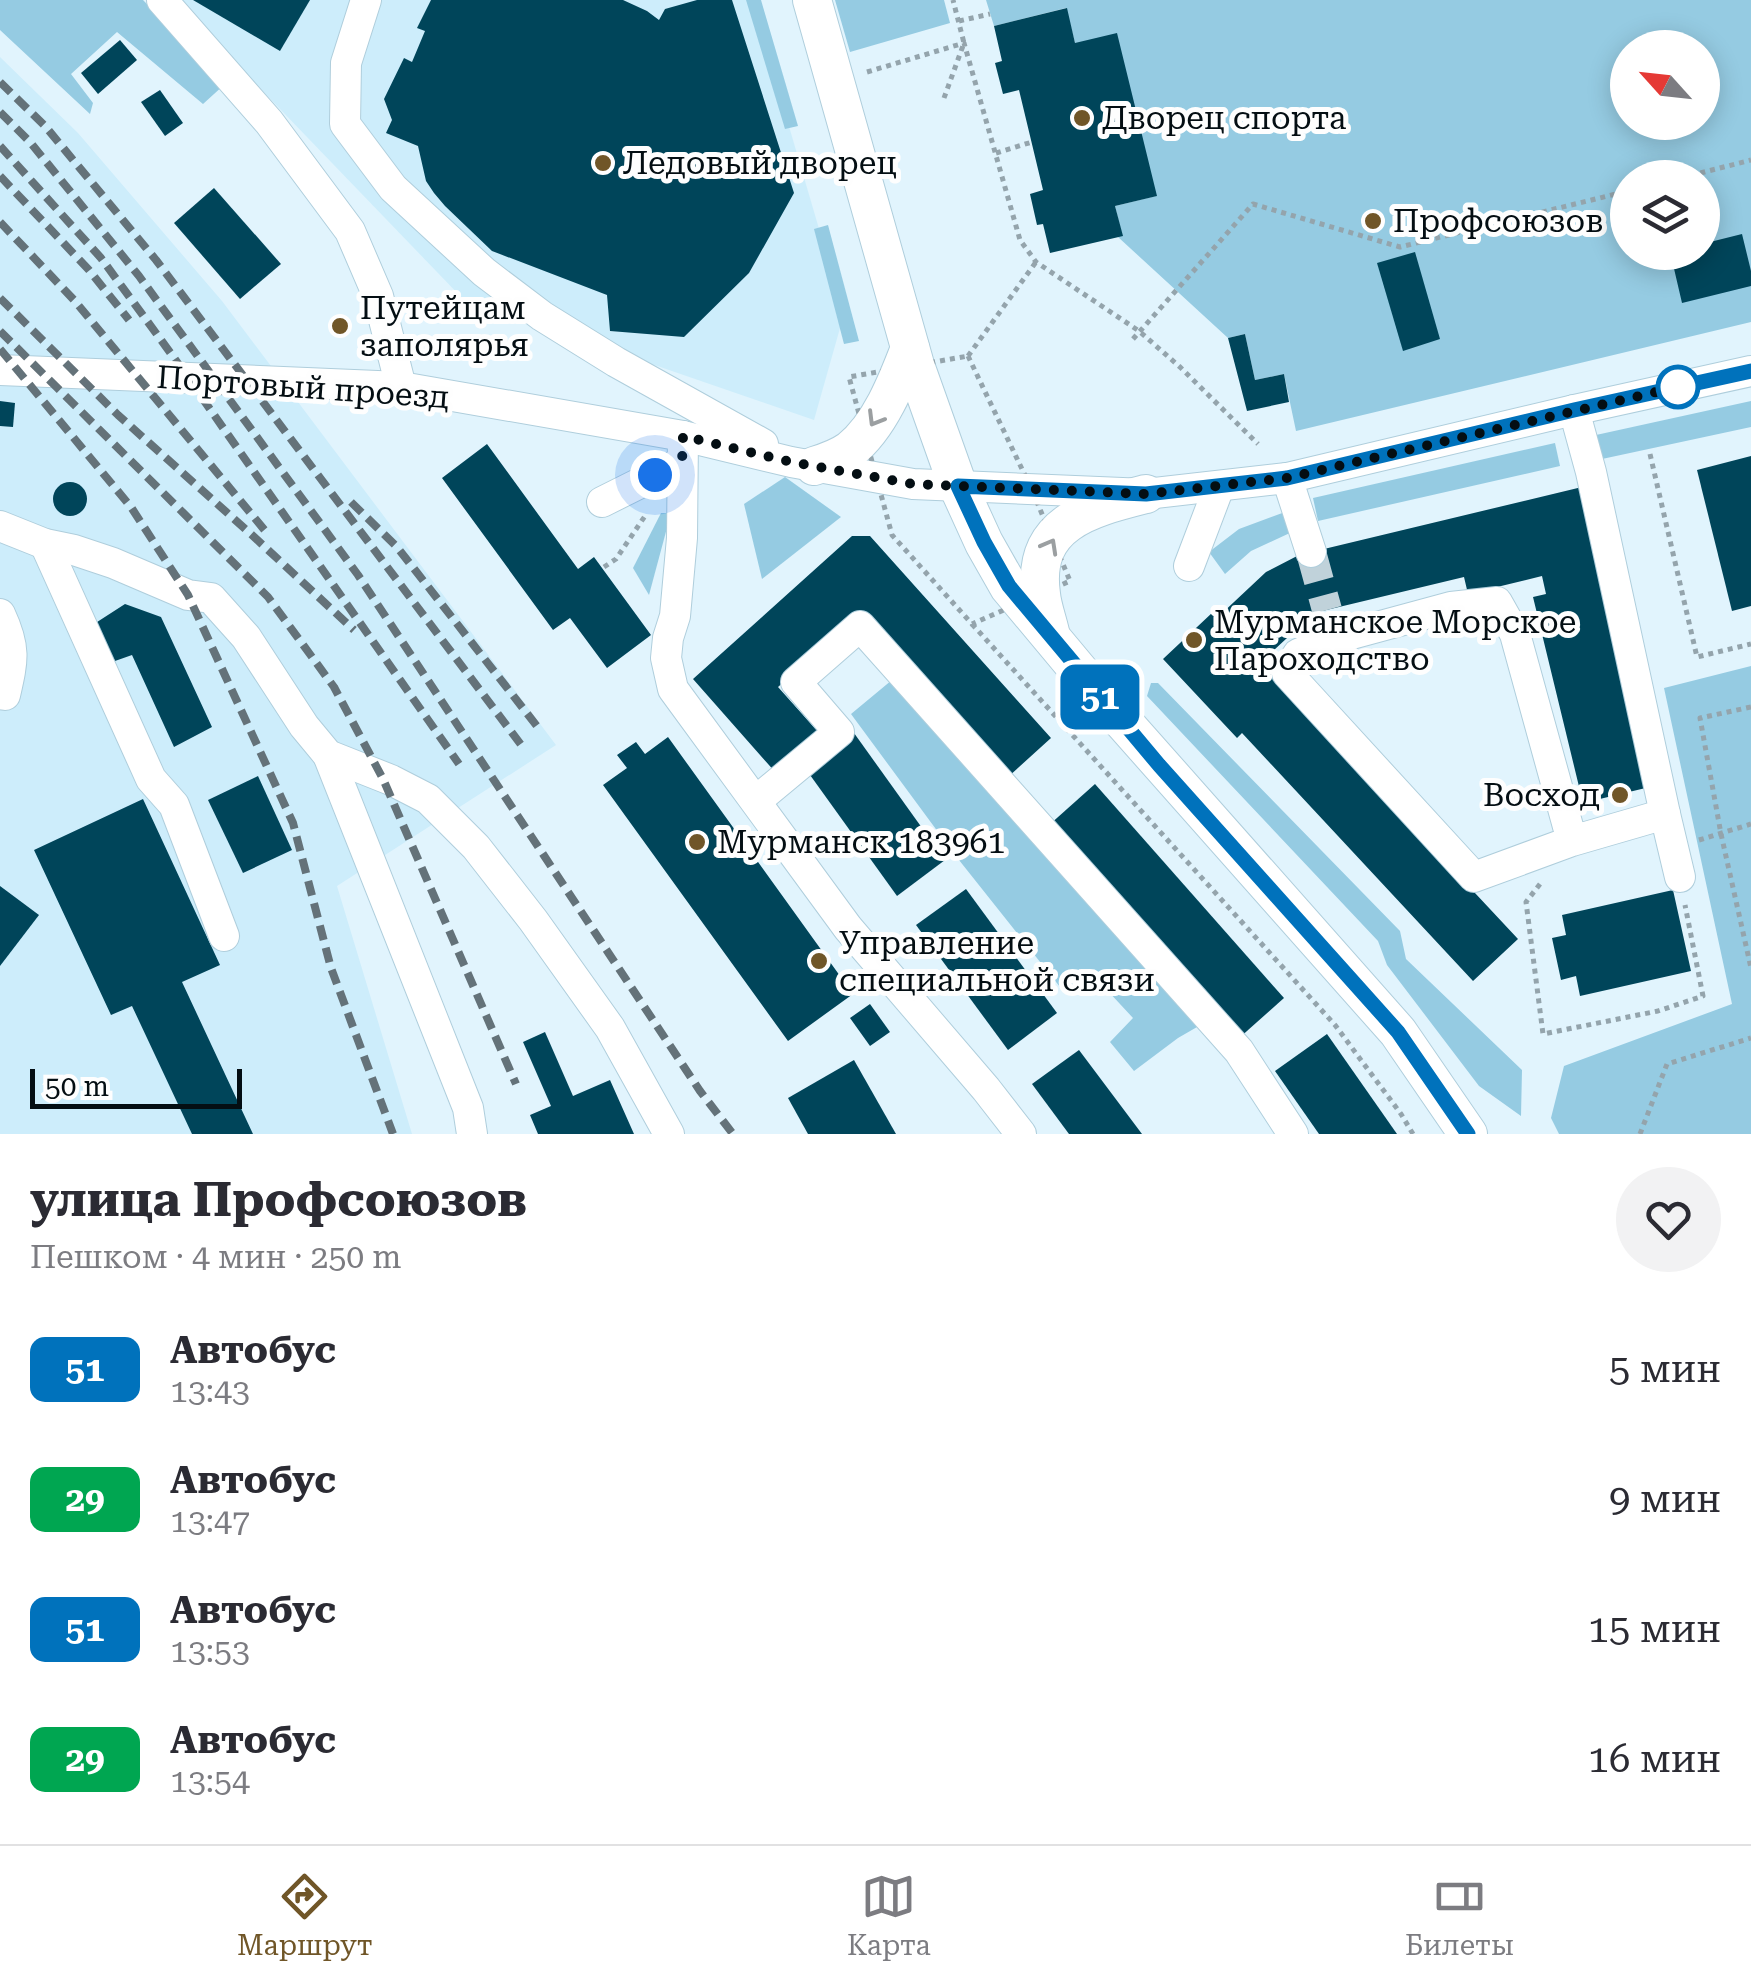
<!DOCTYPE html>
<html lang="ru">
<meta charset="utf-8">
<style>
:root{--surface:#fff;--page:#f2f2f3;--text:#2b2b33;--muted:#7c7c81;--line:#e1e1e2;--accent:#705628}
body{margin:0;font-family:"Roboto Serif",serif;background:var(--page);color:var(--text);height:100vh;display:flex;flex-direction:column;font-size:38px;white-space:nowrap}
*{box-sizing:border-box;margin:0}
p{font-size:32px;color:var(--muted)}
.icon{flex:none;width:55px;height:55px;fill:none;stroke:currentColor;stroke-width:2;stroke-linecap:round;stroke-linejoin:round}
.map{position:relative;height:1134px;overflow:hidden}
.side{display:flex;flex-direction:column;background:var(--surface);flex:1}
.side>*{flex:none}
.badge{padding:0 20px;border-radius:15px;font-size:35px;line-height:65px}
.needle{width:65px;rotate:297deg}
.fabs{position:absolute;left:1610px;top:30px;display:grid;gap:20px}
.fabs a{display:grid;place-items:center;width:110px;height:110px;border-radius:50%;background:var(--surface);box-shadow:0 5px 25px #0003;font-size:50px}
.scale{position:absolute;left:30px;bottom:25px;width:212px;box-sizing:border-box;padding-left:10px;border:5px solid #040e13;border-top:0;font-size:28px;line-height:35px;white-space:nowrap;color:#040e13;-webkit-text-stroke:8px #fefefe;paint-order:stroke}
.you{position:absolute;width:50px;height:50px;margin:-25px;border:8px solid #fff;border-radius:50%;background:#1a73e8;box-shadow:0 0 0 15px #1a73e833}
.map>.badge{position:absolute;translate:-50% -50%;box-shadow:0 0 0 5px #fff}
.round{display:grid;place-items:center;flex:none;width:105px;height:105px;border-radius:52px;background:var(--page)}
.summary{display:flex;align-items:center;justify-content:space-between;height:170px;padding:0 30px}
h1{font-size:48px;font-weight:700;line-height:75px}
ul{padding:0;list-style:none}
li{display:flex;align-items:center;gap:30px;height:130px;padding:0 30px}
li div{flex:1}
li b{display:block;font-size:38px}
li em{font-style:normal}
li .badge{min-width:110px;font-weight:700;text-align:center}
.menu{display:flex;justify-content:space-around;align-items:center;height:140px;border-top:2px solid var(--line);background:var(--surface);font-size:28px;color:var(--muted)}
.menu a{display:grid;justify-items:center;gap:5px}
.menu .current{color:var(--accent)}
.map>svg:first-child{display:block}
.built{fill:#cdedfb}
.green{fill:#95cbe2;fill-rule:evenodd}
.building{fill:#00455a}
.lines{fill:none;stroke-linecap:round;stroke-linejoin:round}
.minor-tunnel{stroke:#c0d2da;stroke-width:30;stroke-dasharray:30 15;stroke-linecap:butt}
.minor-casing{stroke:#afcedc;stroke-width:32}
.major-casing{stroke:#afcedc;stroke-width:40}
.path{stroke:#94a4ac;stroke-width:5;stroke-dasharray:5 5;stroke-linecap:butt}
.minor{stroke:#fff;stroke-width:30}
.major{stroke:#fff;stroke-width:38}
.rail{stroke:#647279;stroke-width:8;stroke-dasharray:15 8;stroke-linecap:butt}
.oneway{stroke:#9b9fa1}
.line-casing{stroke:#fff;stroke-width:22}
.line{stroke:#0072bc;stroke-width:15}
.walk{stroke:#040e13;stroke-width:10;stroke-dasharray:0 18}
.poi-dot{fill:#705628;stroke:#fefefe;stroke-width:4}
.stop-dot{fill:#fff;stroke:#0072bc;stroke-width:5}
.labels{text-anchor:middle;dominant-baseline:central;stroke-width:10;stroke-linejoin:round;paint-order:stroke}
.poi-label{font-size:32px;fill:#040e13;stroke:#fefefe;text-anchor:start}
.street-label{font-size:32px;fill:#040e13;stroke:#fefefe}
</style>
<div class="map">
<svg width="1751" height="1134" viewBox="0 0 1751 1134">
<rect width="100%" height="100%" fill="#e1f4fd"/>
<g class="built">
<path d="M 175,0 L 752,0 L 844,314 L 814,420 L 463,299 Z"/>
<path d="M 0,57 L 78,133 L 222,301 L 556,745 L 337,886 L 412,1134 L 0,1134 Z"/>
</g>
<g class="green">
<path d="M 0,0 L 143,0 L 225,84 L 203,104 L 117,32 L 71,74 L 93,103 L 90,114 L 0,30 Z"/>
<path d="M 746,0 L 761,0 L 798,126 L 785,129 Z"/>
<path d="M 835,0 L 944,0 L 950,23 L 850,52 Z"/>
<path d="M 986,0 L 1751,0 L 1751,322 L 1296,431 L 1284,374 L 1255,380 L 1245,334 L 1228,338 L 1118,237 L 1122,235 L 1115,206 L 1156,196 L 1075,43 L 1066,8 L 994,26 ZM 1628,48 L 1702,48 L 1702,122 L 1628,122 ZM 1628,178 L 1702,178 L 1702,252 L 1628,252 Z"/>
<path d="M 828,225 L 859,341 L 844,344 L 814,229 Z"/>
<path d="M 1751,401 L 1751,427 L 1602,459 L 1596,435 Z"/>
<path d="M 1555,443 L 1560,466 L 1318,521 L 1313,498 Z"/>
<path d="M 785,477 L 841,517 L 762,579 L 744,504 Z"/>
<path d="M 1285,512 L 1292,532 L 1251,551 L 1225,574 L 1209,552 L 1239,529 Z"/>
<path d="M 661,513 L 671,513 L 649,595 L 633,568 Z"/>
<path d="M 1751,666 L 1751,1134 L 1559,1134 L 1551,1118 L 1564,1066 L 1732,1004 L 1664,688 Z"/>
<path d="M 898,675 L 1204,1023 L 1178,1038 L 1134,1071 L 1110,1042 L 1133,1018 L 1094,976 L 1064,992 L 955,855 L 851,714 Z"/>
<path d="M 1151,683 L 1158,683 L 1400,931 L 1406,959 L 1522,1070 L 1521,1116 L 1479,1086 L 1387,965 L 1378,941 L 1147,696 Z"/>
</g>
<g class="building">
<path d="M 193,0 L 310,0 L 280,51 Z"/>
<path d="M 431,0 L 623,0 L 647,11 L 659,20 L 665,9 L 697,0 L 732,0 L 794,193 L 749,273 L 684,337 L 610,331 L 607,295 L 492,251 L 445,206 L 434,193 L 426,181 L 418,146 L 386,133 L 392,120 L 384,99 L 404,58 L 412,62 L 425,31 L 417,28 Z"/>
<path d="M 1067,8 L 1075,43 L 1117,33 L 1157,196 L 1115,206 L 1123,236 L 1050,253 L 1043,224 L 1037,225 L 1030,194 L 1043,190 L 1019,90 L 1003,94 L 995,63 L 1002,61 L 994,26 Z"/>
<path d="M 120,40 L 137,60 L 98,94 L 81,73 Z"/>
<path d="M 160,90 L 183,123 L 165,136 L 141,102 Z"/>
<path d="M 214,188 L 281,264 L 240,299 L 174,223 Z"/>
<path d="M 1742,234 L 1751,271 L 1751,286 L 1682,303 L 1672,260 L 1689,256 L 1689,252 L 1702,252 L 1702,244 Z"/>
<path d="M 1415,252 L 1440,339 L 1403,351 L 1377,263 Z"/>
<path d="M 1245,334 L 1255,380 L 1284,374 L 1289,402 L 1247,411 L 1228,338 Z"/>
<path d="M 0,401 L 15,403 L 13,427 L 0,426 Z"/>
<path d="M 487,444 L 578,569 L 594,557 L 651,635 L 607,668 L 570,618 L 553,630 L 442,478 Z"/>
<path d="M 1751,456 L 1751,606 L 1732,611 L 1697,470 Z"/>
<circle cx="70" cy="499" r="17"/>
<path d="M 1582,487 L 1654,786 L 1583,803 L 1533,597 L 1546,594 L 1542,576 L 1468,594 L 1464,577 L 1314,613 L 1260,663 L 1518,939 L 1473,981 L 1242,733 L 1237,738 L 1163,659 L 1213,612 L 1218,617 L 1266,572 L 1299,555 Z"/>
<path d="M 852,536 L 870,536 L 1051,738 L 1008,777 L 861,612 L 778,687 L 820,734 L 776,773 L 693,679 Z"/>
<path d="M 125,604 L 161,617 L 212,727 L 174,747 L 132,655 L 115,661 L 94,624 Z"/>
<path d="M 854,733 L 945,860 L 897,896 L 805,768 Z"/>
<path d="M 668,737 L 853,994 L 788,1041 L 603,785 L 627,768 L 617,755 L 636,742 L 645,754 Z"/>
<path d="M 258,776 L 292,850 L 243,873 L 208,800 Z"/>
<path d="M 1095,784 L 1284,998 L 1238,1039 L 1048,826 Z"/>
<path d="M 143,799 L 220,965 L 182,982 L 253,1134 L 192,1134 L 132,1006 L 111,1015 L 34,850 Z"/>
<path d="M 0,886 L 39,915 L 0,966 Z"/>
<path d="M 966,889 L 1057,1013 L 1008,1050 L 916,925 Z"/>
<path d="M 1673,890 L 1691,971 L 1580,996 L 1576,976 L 1561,980 L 1552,938 L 1566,935 L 1562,915 Z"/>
<path d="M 870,1004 L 890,1032 L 870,1046 L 850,1018 Z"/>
<path d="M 545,1032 L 573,1096 L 610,1080 L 634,1134 L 538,1134 L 530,1115 L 551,1106 L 523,1042 Z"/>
<path d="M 1327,1034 L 1397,1134 L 1319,1134 L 1275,1071 Z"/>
<path d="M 1079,1050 L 1142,1134 L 1069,1134 L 1032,1084 Z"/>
<path d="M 854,1060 L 896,1134 L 808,1134 L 788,1098 Z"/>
</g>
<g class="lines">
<path class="minor-tunnel" d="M 1311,552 L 1327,610"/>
<defs>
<g id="minor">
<path d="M 162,0 L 269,122 L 350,231 L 378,296 L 401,387"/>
<path d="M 366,0 L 346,63 L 345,124 L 393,188 L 484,272 L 542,316 L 616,362 L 763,444"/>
<path d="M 0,370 L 401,387 L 683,436 L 791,462 L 913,484 L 1146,494 L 1287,478 L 1574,410 L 1751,371"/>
<path d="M 683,436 L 682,538 L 675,616 L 668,638 L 666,658 L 673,689 L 848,928 L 986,1089 L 1021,1134"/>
<path d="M 1287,478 L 1311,552"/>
<path d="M 602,502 L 682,462"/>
<path d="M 0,526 L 45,544 L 74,550 L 113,563 L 188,595 L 211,598 L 246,637 L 304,726 L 328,755 L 391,780 L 428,799 L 476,847 L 533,920 L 610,1028 L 669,1134"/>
<path d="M 45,544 L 151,779 L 174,805 L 224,936"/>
<path d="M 1189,566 L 1219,487"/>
<path d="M 0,614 C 16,648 13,660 5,695"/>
<path d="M 328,755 L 468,1108 L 472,1134"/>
<path d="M 756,801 L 839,732 L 796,682 L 860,626 L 1239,1051 L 1293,1134"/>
<path d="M 1665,814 L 1680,877"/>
<path d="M 1572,841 L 1474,877 L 1287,673 L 1298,654 L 1333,639 L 1451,607 L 1497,602 L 1515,634 L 1572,841 L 1665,814 L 1591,472 L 1574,410"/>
</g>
<g id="major">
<path d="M 812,0 L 915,365 L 958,486 L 984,543 L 1009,587 L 1095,690 L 1398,1032 L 1468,1134"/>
<path d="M 814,466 C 827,462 839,458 850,450 C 880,426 897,382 910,348"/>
<path d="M 1050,632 C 1047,619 1042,606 1041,594 C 1031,522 1091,508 1146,494"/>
</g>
</defs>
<use href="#minor" class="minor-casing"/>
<use href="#major" class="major-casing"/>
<g class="path">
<path d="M 959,21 L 990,14"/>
<path d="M 867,72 L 964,43 L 1020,240 L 1036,262 L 1139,331 L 1180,367 L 1258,444"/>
<path d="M 944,98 L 964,43 L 953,0"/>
<path d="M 996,153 L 1032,142"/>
<path d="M 1681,178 L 1751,160"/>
<path d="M 1702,221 L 1705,231"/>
<path d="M 1133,339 L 1253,204 L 1400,247 L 1628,191"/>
<path d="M 968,356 L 1032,490 L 1070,581 L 972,624 L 892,535 L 849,377 Z"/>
<path d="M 968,356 L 1036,262"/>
<path d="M 1650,454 L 1697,657 L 1751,644"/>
<path d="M 604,567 L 616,559 L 647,513"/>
<path d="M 972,624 L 1335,1025 L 1401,1114 L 1413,1134"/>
<path d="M 1751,707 L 1700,718 L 1721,834 L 1751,968"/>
<path d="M 1699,840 L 1751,824"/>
<path d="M 1540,884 L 1526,902 L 1543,1034 L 1658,1011 L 1703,996 L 1685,905"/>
<path d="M 1640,1134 L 1667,1064 L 1751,1038"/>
</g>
<use href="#minor" class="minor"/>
<use href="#major" class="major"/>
<g class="rail">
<path d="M 0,82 L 45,126 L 156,260 L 522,746"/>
<path d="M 0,112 L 30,142 L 139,276 L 358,575 L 700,1091 L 733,1134"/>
<path d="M 0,146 L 101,258 L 172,355 L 459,764"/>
<path d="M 0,176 L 89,270 L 129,320"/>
<path d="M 0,222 L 74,300 L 267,533"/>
<path d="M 0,298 L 118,415 L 252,535 L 354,630"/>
<path d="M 0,331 L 268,597 L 334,687 L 383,779 L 516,1084"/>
<path d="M 0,349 L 131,507 L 188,595 L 293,823 L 331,968 L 393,1134"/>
<path d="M 351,502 L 397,547 L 540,730"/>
</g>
</g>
<defs><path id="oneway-chevron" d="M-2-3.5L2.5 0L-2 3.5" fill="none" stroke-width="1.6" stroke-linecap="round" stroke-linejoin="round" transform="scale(2.5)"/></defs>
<g class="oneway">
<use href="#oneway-chevron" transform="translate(875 419) rotate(121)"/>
<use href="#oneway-chevron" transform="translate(1050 546) rotate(-61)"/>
</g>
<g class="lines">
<defs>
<path id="line" d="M 1468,1134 L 1398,1032 L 1159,765 L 1009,586 L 984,542 L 958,486 L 1146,494 L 1287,478 L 1574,410 L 1751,371"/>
</defs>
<use href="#line" class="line-casing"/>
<use href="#line" class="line"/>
<path class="walk" d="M 655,475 L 682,462 L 683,436 L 791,462 L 913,484 L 1146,494 L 1287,478 L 1678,387"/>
</g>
<g class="poi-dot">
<circle cx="1082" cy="118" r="10"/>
<circle cx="603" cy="163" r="10"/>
<circle cx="1373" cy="221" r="10"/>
<circle cx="340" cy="326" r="10"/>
<circle cx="1194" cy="640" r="10"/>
<circle cx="1620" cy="795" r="10"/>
<circle cx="697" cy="842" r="10"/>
<circle cx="819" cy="961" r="10"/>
</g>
<circle class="stop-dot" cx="1678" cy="387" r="20"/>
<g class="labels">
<g class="poi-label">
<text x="1102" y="118">Дворец спорта</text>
<text x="623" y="163">Ледовый дворец</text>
<text x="1393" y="221">Профсоюзов</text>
<text x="360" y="308">Путейцам<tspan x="360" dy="37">заполярья</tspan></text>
<text x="1214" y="622">Мурманское Морское<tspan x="1214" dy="37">Пароходство</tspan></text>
<text x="1600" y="795" text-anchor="end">Восход</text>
<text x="717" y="842">Мурманск 183961</text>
<text x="839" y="943">Управление<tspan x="839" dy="37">специальной связи</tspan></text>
</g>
<g class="street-label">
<text transform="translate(303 387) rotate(4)">Портовый проезд</text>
</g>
</g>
</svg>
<div class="fabs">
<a><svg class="needle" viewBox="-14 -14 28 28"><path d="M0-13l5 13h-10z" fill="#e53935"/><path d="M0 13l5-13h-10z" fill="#7c7c81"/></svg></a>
<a><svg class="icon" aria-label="layers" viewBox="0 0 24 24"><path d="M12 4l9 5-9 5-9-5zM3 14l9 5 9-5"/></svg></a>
</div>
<div class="scale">50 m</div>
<div class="you" style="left:655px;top:475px"></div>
<b class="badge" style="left:1100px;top:697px;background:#0072bc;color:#fff">51</b>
</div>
<section class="side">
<div class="summary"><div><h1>улица Профсоюзов</h1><p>Пешком · 4 мин · 250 m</p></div><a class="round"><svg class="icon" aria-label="heart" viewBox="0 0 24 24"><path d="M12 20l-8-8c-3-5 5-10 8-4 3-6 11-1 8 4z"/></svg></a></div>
<ul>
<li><span class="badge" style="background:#0072bc;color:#fff">51</span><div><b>Автобус</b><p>13:43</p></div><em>5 мин</em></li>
<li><span class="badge" style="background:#00a651;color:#fff">29</span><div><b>Автобус</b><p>13:47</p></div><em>9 мин</em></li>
<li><span class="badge" style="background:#0072bc;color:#fff">51</span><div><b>Автобус</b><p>13:53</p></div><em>15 мин</em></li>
<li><span class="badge" style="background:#00a651;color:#fff">29</span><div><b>Автобус</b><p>13:54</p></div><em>16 мин</em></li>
</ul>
</section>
<nav class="menu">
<a class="current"><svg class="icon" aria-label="directions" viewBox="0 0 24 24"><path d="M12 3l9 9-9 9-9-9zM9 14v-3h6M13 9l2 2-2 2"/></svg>Маршрут</a>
<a><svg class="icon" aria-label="map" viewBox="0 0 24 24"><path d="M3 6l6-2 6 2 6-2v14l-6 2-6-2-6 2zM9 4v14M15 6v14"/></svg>Карта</a>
<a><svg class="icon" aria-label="tickets" viewBox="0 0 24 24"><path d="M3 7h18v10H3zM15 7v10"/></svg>Билеты</a>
</nav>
